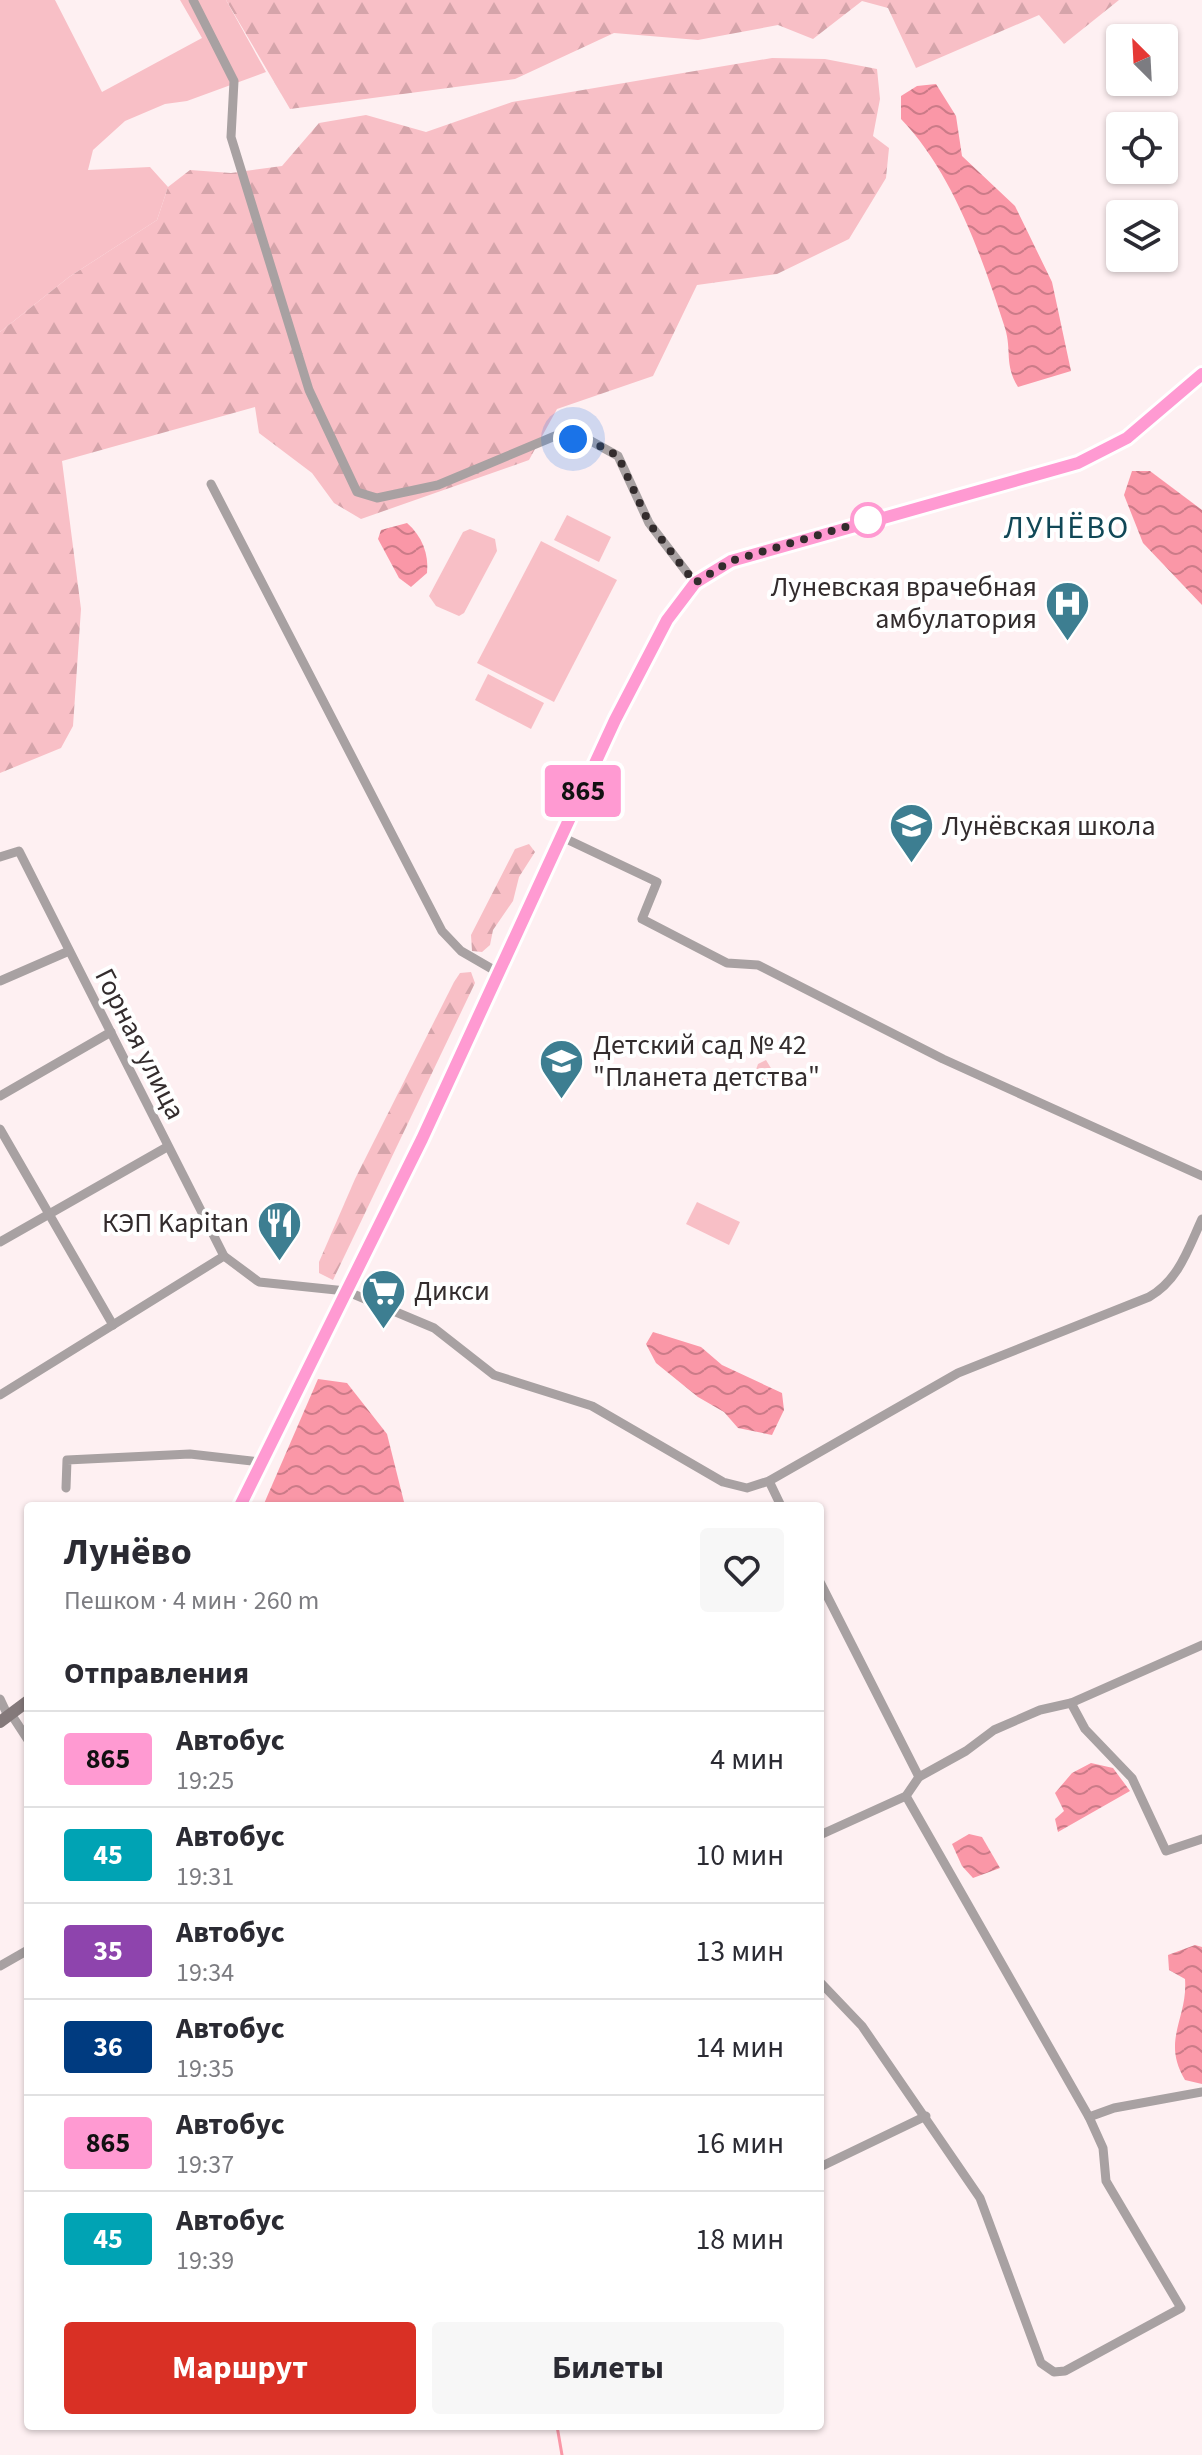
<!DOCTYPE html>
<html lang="ru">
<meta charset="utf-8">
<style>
:root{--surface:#fff;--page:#f7f7f7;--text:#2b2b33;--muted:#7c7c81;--line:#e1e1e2;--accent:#d93025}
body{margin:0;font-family:"Source Sans 3",sans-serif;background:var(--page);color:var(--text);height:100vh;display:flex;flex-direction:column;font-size:30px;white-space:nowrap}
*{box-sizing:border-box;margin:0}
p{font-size:26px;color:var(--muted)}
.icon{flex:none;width:44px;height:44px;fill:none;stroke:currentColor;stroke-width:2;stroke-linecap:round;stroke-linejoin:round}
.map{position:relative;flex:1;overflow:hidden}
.panel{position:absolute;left:24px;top:1502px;width:800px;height:928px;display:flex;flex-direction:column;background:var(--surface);border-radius:8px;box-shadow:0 2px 6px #0004}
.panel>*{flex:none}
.badge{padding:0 16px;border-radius:6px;font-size:28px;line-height:52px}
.needle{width:52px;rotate:336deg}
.controls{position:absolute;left:1106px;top:24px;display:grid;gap:16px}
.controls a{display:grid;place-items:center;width:72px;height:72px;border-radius:8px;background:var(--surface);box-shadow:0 2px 6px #0004;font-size:40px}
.you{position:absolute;width:40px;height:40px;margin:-20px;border:6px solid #fff;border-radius:50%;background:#1a73e8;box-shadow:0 0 0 12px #1a73e833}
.map>.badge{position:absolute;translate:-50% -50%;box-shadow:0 0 0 4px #fff}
h2{padding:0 40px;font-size:30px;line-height:72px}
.round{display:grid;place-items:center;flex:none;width:84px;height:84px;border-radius:8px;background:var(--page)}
.overview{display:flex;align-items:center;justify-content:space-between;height:136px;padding:0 40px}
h1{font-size:38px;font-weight:700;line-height:60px}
.action{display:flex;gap:16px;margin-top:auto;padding:16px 40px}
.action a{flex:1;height:92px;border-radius:8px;background:var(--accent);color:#fff;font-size:32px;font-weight:700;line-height:92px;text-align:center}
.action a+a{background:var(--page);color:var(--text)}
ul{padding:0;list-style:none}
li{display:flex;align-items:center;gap:24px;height:96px;padding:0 40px;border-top:2px solid var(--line)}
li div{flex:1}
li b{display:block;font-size:30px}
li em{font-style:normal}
li .badge{min-width:88px;font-weight:700;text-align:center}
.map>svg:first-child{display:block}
.grass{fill:#f8bfc6}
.forest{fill:url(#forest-firs)}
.park{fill:url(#park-crowns)}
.water{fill:url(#water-waves)}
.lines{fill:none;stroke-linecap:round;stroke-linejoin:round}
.stream{stroke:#fa97a7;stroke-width:3}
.street{stroke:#a8a1a2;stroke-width:9}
.secondary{stroke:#84797a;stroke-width:12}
.line-casing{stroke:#fff;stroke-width:18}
.line{stroke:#ff9ad2;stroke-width:12}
.walk{stroke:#332c2d;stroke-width:8;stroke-dasharray:0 14.4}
.stop-dot{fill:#fff;stroke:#ff9ad2;stroke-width:4}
.labels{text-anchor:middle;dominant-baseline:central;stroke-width:8;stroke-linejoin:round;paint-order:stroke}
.poi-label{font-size:28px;fill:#332c2d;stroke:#fff;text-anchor:start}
.street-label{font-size:28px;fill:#332c2d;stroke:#fff}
.quarter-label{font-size:32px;letter-spacing:2px;fill:#114857;stroke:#fff}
</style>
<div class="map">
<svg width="1202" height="2455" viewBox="0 0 1202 2455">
<defs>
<pattern id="forest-firs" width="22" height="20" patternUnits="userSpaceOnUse" patternTransform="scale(2)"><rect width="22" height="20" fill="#f8bfc6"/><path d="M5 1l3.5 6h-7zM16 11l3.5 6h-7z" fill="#d5a4aa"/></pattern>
<pattern id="park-crowns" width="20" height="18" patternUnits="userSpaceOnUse" patternTransform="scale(2)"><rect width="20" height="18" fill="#f8bfc6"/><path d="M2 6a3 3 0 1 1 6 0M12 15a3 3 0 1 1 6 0" fill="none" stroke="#d5a4aa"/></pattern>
<pattern id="water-waves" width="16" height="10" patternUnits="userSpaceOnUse" patternTransform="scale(2)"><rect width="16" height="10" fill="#fa97a7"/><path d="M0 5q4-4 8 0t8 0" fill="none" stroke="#cb7b88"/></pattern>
</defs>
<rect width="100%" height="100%" fill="#fef0f2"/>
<g class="grass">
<path d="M 0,0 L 55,0 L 102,92 L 202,38 L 180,0 L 226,0 L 266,72 L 187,101 L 165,104 L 125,121 L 93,150 L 88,170 L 150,167 L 168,187 L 157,220 L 69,277 L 0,332 Z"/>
<path d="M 567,515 L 611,537 L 599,562 L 554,540 Z"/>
<path d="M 470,529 L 495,539 L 497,551 L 464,613 L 459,616 L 436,606 L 429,596 L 463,532 Z"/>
<path d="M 541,541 L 617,580 L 554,702 L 477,663 Z"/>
<path d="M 488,674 L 544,703 L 531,729 L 475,700 Z"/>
<path d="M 697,1202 L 740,1222 L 729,1245 L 686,1224 Z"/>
</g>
<g class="forest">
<path d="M 226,0 L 1119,0 L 1064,44 L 1039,15 L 916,68 L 888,8 L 862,1 L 813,39 L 778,25 L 698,40 L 614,33 L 515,79 L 290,109 Z"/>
<path d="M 772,58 L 825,59 L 877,69 L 880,99 L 873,136 L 889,148 L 886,178 L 849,239 L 777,274 L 697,285 L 653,376 L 557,409 L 529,460 L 361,519 L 334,503 L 312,473 L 259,433 L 255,407 L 62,461 L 81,609 L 73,726 L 61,748 L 0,773 L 0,332 L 69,277 L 157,220 L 168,187 L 190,170 L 231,173 L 282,166 L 319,123 L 366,115 L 426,132 L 512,102 Z"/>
<path d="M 529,844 L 535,852 L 519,877 L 513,901 L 493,930 L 490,945 L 482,952 L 472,951 L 471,935 L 515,849 Z"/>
<path d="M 471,972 L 475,983 L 333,1280 L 319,1273 L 319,1262 L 355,1179 L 454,982 L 460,973 Z"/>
</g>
<path class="park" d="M 766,1060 L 780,1083 L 775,1088 L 752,1081 L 758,1064 Z"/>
<g class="water">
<path d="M 936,84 L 956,116 L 962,156 L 1015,206 L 1052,282 L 1071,371 L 1018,387 C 1004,364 1012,351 1005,328 C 982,257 953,173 901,119 L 901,96 L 917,86 Z"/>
<path d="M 1132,471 L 1150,471 L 1202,510 L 1202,605 L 1143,543 L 1124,495 Z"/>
<path d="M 407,523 C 422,536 429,554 427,573 L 411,587 L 399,578 L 378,539 L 381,530 Z"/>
<path d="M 653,1332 L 701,1347 L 722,1365 L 782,1393 L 784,1410 L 772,1435 L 738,1428 L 724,1412 L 698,1397 L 656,1363 L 646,1344 Z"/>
<path d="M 318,1379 L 347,1383 L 387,1434 L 405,1506 L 263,1506 Z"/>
<path d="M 1091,1763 L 1113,1768 L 1130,1791 L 1058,1832 L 1055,1819 L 1064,1811 L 1055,1793 L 1072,1773 Z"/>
<path d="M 969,1834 L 982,1837 L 1000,1868 L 973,1878 L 962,1866 L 952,1844 Z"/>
<path d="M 1195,1945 L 1202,1947 L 1202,2084 L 1185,2080 C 1161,2040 1188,2019 1185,1979 L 1169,1970 L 1168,1955 Z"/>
</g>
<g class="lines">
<path class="stream" d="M 557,2426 L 562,2455"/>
<g class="street">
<path d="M 193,0 L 234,81 L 231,137 L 309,390 L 357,492 L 377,498 L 438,485 L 555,436 L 591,441 L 618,456 L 649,523 L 695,583"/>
<path d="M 211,484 L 442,931 L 461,951 L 499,973"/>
<path d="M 562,837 L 657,882 L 642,919 L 727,963 L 758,965 L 943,1059 L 1202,1176"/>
<path d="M 0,857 L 19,851 L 224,1256 L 259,1282 L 346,1291 L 434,1328 L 494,1375 L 592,1406 L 723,1482 L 747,1488 L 769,1481 L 958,1373 L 1149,1297 C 1179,1280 1188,1249 1202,1219"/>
<path d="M 0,981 L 69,951"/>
<path d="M 0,1096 L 111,1032"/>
<path d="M 0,1129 L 113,1325"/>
<path d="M 0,1242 L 167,1147"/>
<path d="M 0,1395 L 224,1256"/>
<path d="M 769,1481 L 781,1506"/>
<path d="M 66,1488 L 67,1460 L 190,1454 L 261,1462"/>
<path d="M 820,1582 L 919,1777"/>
<path d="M 0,1699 L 8,1716"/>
<path d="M 1071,1703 L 1085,1729 L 1132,1778 L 1166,1851 L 1202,1839"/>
<path d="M 11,1714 L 28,1740"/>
<path d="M 820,1835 L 906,1796 L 919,1777 L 966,1751 L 994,1730 L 1040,1710 L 1071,1703 L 1202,1645"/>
<path d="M 0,1966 L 28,1950"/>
<path d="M 820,1982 L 862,2026 L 980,2198 L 1041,2363 L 1054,2372 L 1065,2371 L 1181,2308 L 1106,2181 L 1103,2148 L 1089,2117 L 906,1796"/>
<path d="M 1089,2117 L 1114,2108 L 1202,2092"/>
<path d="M 820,2167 L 926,2116"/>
</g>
<g class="secondary">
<path d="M 240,1506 L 422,1139 L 615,720 L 667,620 L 695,583 L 731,561 L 1078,463 L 1127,438 L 1202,374"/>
<path d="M 0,1722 L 28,1701"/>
</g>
</g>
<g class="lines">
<defs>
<path id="line" d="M 240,1506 L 422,1139 L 615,720 L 667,620 L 695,583 L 731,561 L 1078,463 L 1127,438 L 1202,374"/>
</defs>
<use href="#line" class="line-casing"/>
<use href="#line" class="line"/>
<path class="walk" d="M 573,439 L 591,441 L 618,456 L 649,523 L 695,583 L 731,561 L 872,519 L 868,520"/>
</g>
<defs>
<symbol id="hospital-pin" viewBox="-11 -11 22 30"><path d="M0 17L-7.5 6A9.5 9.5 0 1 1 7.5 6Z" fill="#3d7e91" stroke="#fff"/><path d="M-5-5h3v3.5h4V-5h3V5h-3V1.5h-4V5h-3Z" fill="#fff"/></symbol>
<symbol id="school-pin" viewBox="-11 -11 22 30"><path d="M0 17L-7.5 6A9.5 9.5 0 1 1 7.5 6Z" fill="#3d7e91" stroke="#fff"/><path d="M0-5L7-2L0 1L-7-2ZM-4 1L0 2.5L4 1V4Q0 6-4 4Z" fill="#fff"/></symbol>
<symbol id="restaurant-pin" viewBox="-11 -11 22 30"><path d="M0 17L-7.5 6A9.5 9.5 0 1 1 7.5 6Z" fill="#3d7e91" stroke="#fff"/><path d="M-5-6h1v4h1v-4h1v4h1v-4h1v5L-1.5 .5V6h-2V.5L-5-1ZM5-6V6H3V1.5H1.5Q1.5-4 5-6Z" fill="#fff"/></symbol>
<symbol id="supermarket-pin" viewBox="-11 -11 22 30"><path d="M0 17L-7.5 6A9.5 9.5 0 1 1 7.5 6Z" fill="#3d7e91" stroke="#fff"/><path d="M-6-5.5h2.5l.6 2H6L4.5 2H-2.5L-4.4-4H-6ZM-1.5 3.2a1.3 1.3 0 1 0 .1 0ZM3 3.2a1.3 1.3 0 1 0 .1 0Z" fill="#fff"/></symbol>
</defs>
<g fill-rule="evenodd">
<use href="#hospital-pin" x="1042" y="578" width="51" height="69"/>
<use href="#school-pin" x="886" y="800" width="51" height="69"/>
<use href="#school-pin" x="536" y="1036" width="51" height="69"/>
<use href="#restaurant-pin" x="254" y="1198" width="51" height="69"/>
<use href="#supermarket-pin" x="358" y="1266" width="51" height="69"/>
</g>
<circle class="stop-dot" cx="868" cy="520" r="16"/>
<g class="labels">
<g class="poi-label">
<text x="1037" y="587" text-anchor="end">Луневская врачебная<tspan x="1037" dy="32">амбулатория</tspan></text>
<text x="942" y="826">Лунёвская школа</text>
<text x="593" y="1045">Детский сад № 42<tspan x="593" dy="32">"Планета детства"</tspan></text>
<text x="249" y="1223" text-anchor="end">КЭП Kapitan</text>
<text x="414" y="1291">Дикси</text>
</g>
<g class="street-label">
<text transform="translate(140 1044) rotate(63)">Горная улица</text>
</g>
<g class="quarter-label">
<text x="1067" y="528">ЛУНЁВО</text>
</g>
</g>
</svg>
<div class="controls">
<a><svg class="needle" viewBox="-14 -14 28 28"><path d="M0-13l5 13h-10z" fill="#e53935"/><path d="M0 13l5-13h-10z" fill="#7c7c81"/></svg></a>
<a><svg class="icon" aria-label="locate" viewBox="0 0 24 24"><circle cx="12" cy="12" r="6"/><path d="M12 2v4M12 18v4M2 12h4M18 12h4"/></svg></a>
<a><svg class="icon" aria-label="layers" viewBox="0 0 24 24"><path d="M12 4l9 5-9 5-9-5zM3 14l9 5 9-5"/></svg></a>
</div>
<div class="you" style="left:573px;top:439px"></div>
<b class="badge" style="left:583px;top:791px;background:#ff9ad2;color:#111">865</b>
<section class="panel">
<div class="overview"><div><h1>Лунёво</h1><p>Пешком · 4 мин · 260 m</p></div><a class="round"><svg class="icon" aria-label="heart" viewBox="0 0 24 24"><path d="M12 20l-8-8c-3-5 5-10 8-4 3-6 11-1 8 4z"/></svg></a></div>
<h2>Отправления</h2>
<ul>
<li><span class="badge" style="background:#ff9ad2;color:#111">865</span><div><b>Автобус</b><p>19:25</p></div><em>4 мин</em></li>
<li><span class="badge" style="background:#00a3b4;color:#fff">45</span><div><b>Автобус</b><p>19:31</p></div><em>10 мин</em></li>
<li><span class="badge" style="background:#8e44ad;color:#fff">35</span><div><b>Автобус</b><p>19:34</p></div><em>13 мин</em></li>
<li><span class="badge" style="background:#003b80;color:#fff">36</span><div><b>Автобус</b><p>19:35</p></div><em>14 мин</em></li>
<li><span class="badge" style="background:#ff9ad2;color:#111">865</span><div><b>Автобус</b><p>19:37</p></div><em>16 мин</em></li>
<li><span class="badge" style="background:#00a3b4;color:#fff">45</span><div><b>Автобус</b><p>19:39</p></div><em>18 мин</em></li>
</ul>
<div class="action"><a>Маршрут</a><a>Билеты</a></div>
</section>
</div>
